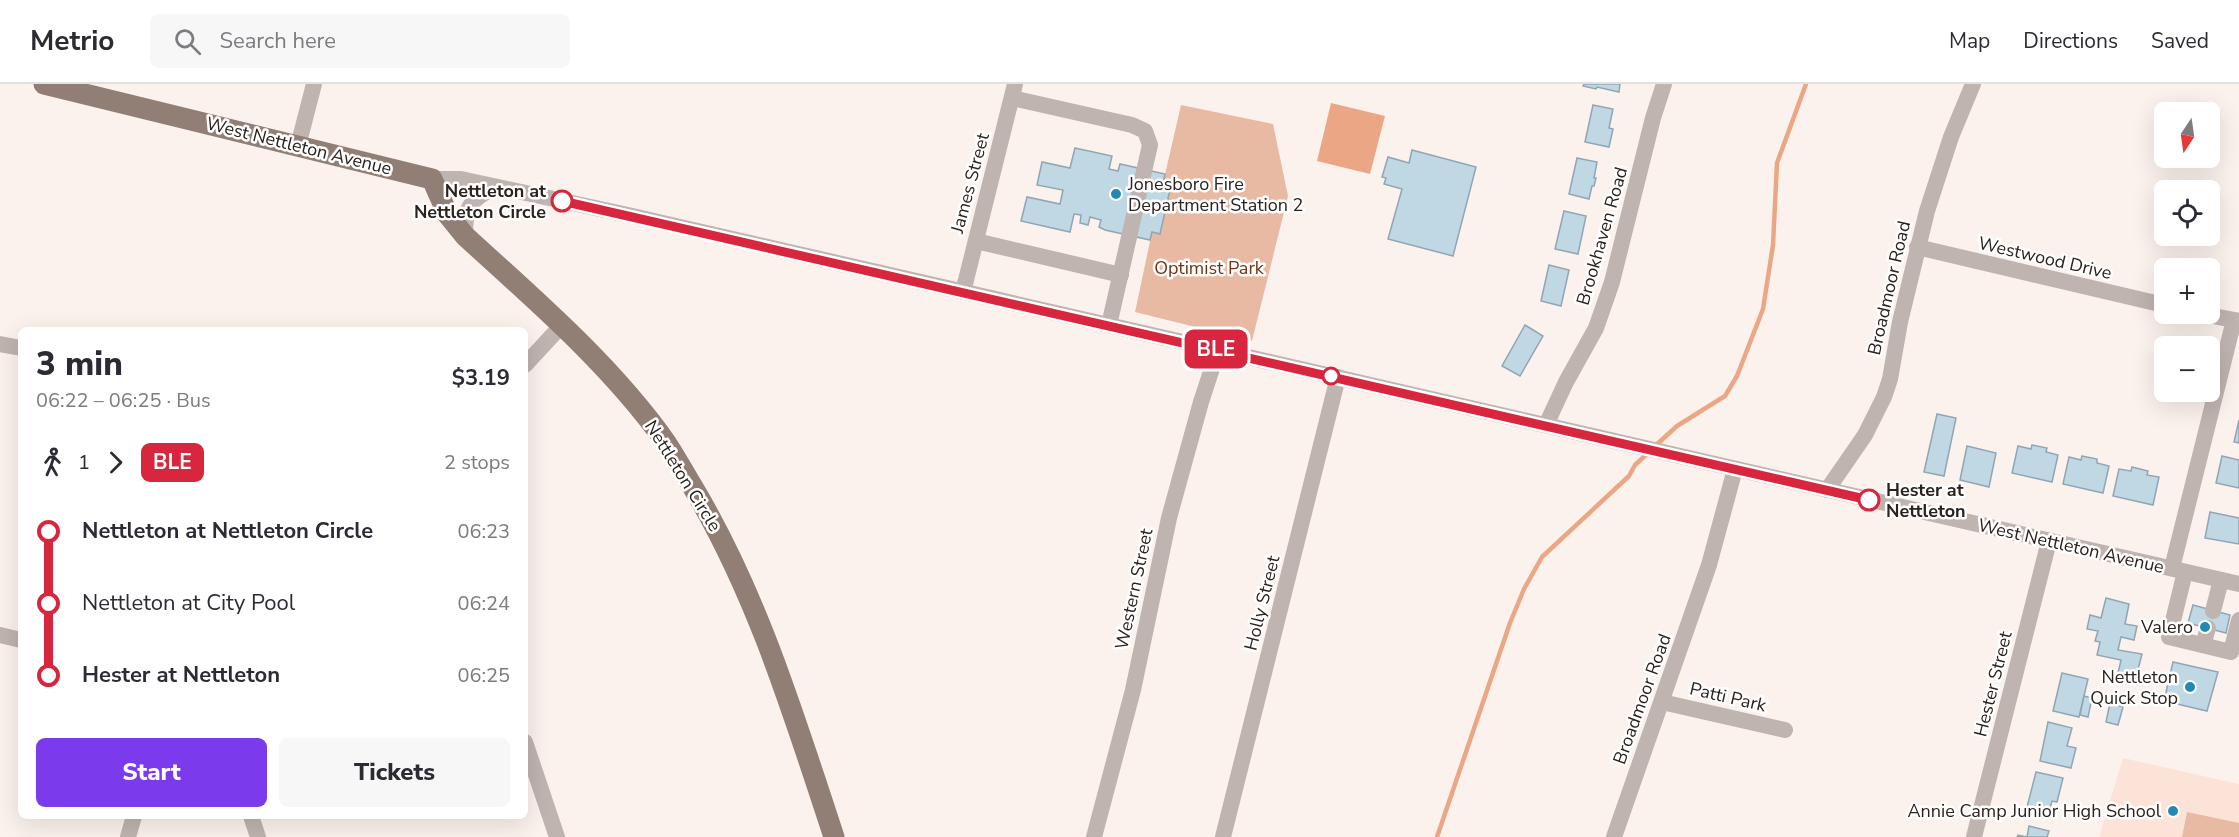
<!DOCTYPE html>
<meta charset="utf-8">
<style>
:root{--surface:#fff;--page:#f7f7f7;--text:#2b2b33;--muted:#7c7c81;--line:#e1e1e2;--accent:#7c3aed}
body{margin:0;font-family:"Nunito Sans",sans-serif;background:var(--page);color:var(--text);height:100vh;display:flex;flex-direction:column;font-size:22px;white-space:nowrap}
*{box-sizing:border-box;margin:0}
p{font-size:20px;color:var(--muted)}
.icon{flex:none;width:33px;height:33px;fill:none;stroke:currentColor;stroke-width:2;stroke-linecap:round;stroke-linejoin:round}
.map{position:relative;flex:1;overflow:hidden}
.drawer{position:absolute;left:18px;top:243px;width:510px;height:492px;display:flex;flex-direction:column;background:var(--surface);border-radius:9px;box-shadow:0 6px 24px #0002}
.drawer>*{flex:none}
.badge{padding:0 12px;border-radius:9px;font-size:21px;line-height:39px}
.needle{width:39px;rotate:193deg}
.fabs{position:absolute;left:2154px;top:18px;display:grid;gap:12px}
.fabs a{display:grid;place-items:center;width:66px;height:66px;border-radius:9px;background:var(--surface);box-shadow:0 6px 24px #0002;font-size:30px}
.map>.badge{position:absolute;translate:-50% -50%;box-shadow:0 0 0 3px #fff}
.legs{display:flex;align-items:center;gap:9px;height:66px;padding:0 18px;font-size:20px}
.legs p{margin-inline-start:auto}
.summary{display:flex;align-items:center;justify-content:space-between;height:102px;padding:0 18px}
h1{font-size:33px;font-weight:800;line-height:45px}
.cta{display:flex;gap:12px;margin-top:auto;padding:12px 18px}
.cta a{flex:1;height:69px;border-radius:9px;background:var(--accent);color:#fff;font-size:24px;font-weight:800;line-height:69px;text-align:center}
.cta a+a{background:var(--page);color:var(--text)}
ul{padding:0 18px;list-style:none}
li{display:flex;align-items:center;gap:21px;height:72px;font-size:22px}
li i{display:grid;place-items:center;width:9px;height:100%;margin:0 8px;background:currentColor}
li i::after{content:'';width:15px;height:15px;margin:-8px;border:4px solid;border-radius:50%;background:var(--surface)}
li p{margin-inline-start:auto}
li:first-child i{background:linear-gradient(#0000 50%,currentColor 0)}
li:last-child i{background:linear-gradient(currentColor 50%,#0000 0)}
header{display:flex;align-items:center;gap:36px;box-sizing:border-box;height:84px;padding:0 30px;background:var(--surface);border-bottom:2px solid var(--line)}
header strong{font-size:28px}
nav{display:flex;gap:33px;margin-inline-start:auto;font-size:21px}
.search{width:420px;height:54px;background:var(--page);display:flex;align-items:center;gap:15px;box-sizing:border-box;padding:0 21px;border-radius:9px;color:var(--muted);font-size:22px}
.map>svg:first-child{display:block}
.built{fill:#fce3d7}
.green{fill:#e8baa3}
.water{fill:#eba785}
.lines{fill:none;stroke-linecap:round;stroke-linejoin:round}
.stream{stroke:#eba785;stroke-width:4.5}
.building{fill:#c0d8e4;stroke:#90a6b2;stroke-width:1.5}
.minor{stroke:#bfb4af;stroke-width:16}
.major{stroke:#917f76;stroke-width:21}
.line-1-casing{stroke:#fff;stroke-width:14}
.line-1{stroke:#d7263d;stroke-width:9}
.poi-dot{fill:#2389b2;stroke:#fff;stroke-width:2}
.stop-1-dot{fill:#fff;stroke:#d7263d;stroke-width:3}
.labels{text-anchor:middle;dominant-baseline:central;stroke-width:5;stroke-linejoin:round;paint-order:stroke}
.street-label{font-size:18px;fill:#2b221e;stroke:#fff}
.poi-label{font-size:18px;fill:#2b221e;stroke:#fff;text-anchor:end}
.stop-label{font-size:18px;font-weight:bold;fill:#2b221e;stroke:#fff;text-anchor:end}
.park-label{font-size:18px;fill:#71340f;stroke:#fff}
</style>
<header>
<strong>Metrio</strong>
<div class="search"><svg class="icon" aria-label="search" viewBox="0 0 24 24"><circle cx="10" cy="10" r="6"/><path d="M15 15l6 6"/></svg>Search here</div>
<nav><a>Map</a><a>Directions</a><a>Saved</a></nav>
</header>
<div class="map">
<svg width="2239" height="753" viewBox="0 0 2239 753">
<rect width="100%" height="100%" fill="#fcf2ed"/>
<path class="built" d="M 2123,674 L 2239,700 L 2239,753 L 2099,753 Z"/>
<g class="green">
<path d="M 1181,21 L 1273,40 L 1288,112 L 1252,257 L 1135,228 L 1152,148 L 1160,150 L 1163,99 Z"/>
<path d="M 2187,728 L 2239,739 L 2239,753 L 2182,753 Z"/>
</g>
<path class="water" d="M 1331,19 L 1385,32 L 1370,90 L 1317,77 Z"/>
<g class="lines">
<g class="stream">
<path d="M 1655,362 L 1677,342 L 1725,312 L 1737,292 L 1763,225 L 1773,161 L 1777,79 L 1806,0"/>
<path d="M 1437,753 L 1510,539 L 1524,505 L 1542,473 L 1629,392 L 1635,381 L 1647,370"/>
</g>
</g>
<g class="building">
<path d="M 1584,0 L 1620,0 L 1619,8 L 1597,3 L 1596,5 L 1583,2 Z"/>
<path d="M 1593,21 L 1613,25 L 1609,44 L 1613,45 L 1609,63 L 1585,58 Z"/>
<path d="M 1075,64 L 1112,72 L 1109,85 L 1118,87 L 1120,80 L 1165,90 L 1163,99 L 1171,101 L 1160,150 L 1152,148 L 1150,156 L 1105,146 L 1099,143 L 1101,136 L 1090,133 L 1088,141 L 1080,139 L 1081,131 L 1074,130 L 1070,148 L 1021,137 L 1027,113 L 1060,120 L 1063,106 L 1037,101 L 1042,78 L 1070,84 Z"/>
<path d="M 1412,66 L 1476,83 L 1453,172 L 1388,155 L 1402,105 L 1384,100 L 1386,94 L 1382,93 L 1388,73 L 1409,79 Z"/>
<path d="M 1577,74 L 1597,78 L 1594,94 L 1596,94 L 1594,102 L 1592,102 L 1589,115 L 1569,110 Z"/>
<path d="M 1564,127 L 1586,132 L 1578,170 L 1555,165 Z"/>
<path d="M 1549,181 L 1569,186 L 1561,222 L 1541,217 Z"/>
<path d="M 1525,241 L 1543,252 L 1520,292 L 1502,282 Z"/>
<path d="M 1937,330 L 1956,334 L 1944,392 L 1924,388 Z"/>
<path d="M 2239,336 L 2239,359 L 2234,358 Z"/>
<path d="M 2032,361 L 2047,364 L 2046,368 L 2058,371 L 2052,398 L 2012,389 L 2018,362 L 2031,365 Z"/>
<path d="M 1967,362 L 1996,369 L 1989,403 L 1960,396 Z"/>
<path d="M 2082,372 L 2097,375 L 2097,379 L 2109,382 L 2103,409 L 2063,400 L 2069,373 L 2081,376 Z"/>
<path d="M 2222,372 L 2239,376 L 2239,404 L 2216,399 Z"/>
<path d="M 2132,383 L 2148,387 L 2147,391 L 2159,393 L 2153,421 L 2113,412 L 2119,385 L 2131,387 Z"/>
<path d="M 2210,428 L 2239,434 L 2239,460 L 2205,454 Z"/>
<path d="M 2106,514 L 2129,520 L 2125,540 L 2137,542 L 2134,556 L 2121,553 L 2118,566 L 2142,570 L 2136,593 L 2118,589 L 2121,576 L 2097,571 L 2100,558 L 2095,557 L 2098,547 L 2087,545 L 2090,531 L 2101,534 Z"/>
<path d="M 2193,521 L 2230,531 L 2226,549 L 2188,539 Z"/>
<path d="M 2173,578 L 2218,588 L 2207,627 L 2164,617 Z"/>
<path d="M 2062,589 L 2088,595 L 2079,633 L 2053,627 Z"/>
<path d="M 2084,612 L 2092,614 L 2088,633 L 2080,631 Z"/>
<path d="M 2110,619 L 2123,623 L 2118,641 L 2106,638 Z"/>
<path d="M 2048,638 L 2072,644 L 2067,662 L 2076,664 L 2071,684 L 2040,677 Z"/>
<path d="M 2036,688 L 2063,694 L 2057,718 L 2052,717 L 2048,732 L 2026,727 Z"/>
<path d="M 2029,742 L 2049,747 L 2047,753 L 2017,753 L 2018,751 L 2027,753 Z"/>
</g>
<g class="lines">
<g class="minor">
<path d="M 1012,14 L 1132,41 L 1145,47 L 1150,61 L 1109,241"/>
<path d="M 298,62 L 314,0"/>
<path d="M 432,95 L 461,95 L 628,131 L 2239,500"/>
<path d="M 465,152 C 465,122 469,117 495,103"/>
<path d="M 976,157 L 1121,191"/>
<path d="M 1917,163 L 2164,221"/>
<path d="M 963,208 L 1015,0"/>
<path d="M 2203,230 L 2239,237"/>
<path d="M 0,260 L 21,264"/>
<path d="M 525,281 L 562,241"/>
<path d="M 1546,341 L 1566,298 L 1596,244 L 1612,198 L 1653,34 L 1664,0"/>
<path d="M 1827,406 L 1865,351 L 1884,313 L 1890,295 L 1900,238 L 1927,127 L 1951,53 L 1973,0"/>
<path d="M 2172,484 L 2234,236"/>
<path d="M 2185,488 L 2169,553 L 2231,568 L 2239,536"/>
<path d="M 2213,527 L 2221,496"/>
<path d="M 0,551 L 21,556"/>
<path d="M 2203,561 L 2208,544"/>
<path d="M 1662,618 L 1785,646"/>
<path d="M 525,658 L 557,753"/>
<path d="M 251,732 L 258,753"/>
<path d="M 128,753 L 134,732"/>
<path d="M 1094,753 L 1133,606 L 1169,434 L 1201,318 L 1218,266"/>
<path d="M 1223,753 L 1338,293"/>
<path d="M 1614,753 L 1709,481 L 1735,385"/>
<path d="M 1974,753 L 2049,457"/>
</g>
<path class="major" d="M 44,0 L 432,95 L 448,131 L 465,152 C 535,216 609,279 665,357 C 674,370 682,385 691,400 C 757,509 794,632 834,753"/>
</g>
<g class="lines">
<defs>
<path id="line-1" d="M 562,117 L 1869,416"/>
</defs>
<use href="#line-1" class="line-1-casing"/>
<use href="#line-1" class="line-1"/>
</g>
<g class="poi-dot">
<circle cx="1116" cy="110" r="6"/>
<circle cx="2205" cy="543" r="6"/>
<circle cx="2190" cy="603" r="6"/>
<circle cx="2173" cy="727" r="6"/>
</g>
<g class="stop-1-dot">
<circle cx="562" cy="117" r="10"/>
<circle cx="1331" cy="292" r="8"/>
<circle cx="1869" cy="416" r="10"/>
</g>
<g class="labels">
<g class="street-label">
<text transform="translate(299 62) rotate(14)">West Nettleton Avenue</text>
<text transform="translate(970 99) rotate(-75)">James Street</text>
<text transform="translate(1602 152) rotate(-74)">Brookhaven Road</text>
<text transform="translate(2045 174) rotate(13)">Westwood Drive</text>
<text transform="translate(1889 204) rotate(-77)">Broadmoor Road</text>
<text transform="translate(683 392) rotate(58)">Nettleton Circle</text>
<text transform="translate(2071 462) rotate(13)">West Nettleton Avenue</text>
<text transform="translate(1134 505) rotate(-78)">Western Street</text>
<text transform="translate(1262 519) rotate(-76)">Holly Street</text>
<text transform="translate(1993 600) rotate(-76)">Hester Street</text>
<text transform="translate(1728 613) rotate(13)">Patti Park</text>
<text transform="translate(1642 615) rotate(-70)">Broadmoor Road</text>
</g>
<g class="poi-label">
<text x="1128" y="100" text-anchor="start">Jonesboro Fire<tspan x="1128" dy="21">Department Station 2</tspan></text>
<text x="2193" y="543">Valero</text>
<text x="2178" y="593">Nettleton<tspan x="2178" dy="21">Quick Stop</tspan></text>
<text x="2161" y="727">Annie Camp Junior High School</text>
</g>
<g class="stop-label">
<text x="546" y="107">Nettleton at<tspan x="546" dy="21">Nettleton Circle</tspan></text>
<text x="1886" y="406" text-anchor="start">Hester at<tspan x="1886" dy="21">Nettleton</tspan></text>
</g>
<g class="park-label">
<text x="1209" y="184">Optimist Park</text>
</g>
</g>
</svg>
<div class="fabs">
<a><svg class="needle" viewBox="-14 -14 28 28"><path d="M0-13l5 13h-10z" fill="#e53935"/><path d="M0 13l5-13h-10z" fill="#7c7c81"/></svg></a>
<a><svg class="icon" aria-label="locate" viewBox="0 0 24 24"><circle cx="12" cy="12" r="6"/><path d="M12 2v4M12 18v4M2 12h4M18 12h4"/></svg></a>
<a>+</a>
<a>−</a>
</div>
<b class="badge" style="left:1216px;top:265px;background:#d7263d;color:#fff">BLE</b>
<section class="drawer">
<div class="summary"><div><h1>3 min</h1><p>06:22 – 06:25 · Bus</p></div><b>$3.19</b></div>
<div class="legs"><svg class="icon" aria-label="walk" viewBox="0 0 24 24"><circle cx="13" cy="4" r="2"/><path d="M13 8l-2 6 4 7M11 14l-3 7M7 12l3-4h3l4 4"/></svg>1<svg class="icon" aria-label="forward" viewBox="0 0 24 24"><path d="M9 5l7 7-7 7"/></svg><b class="badge" style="background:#d7263d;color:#fff">BLE</b><p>2 stops</p></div>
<ul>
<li><i style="color:#d7263d"></i><b>Nettleton at Nettleton Circle</b><p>06:23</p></li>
<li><i style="color:#d7263d"></i><span>Nettleton at City Pool</span><p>06:24</p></li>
<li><i style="color:#d7263d"></i><b>Hester at Nettleton</b><p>06:25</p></li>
</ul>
<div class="cta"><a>Start</a><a>Tickets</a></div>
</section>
</div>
